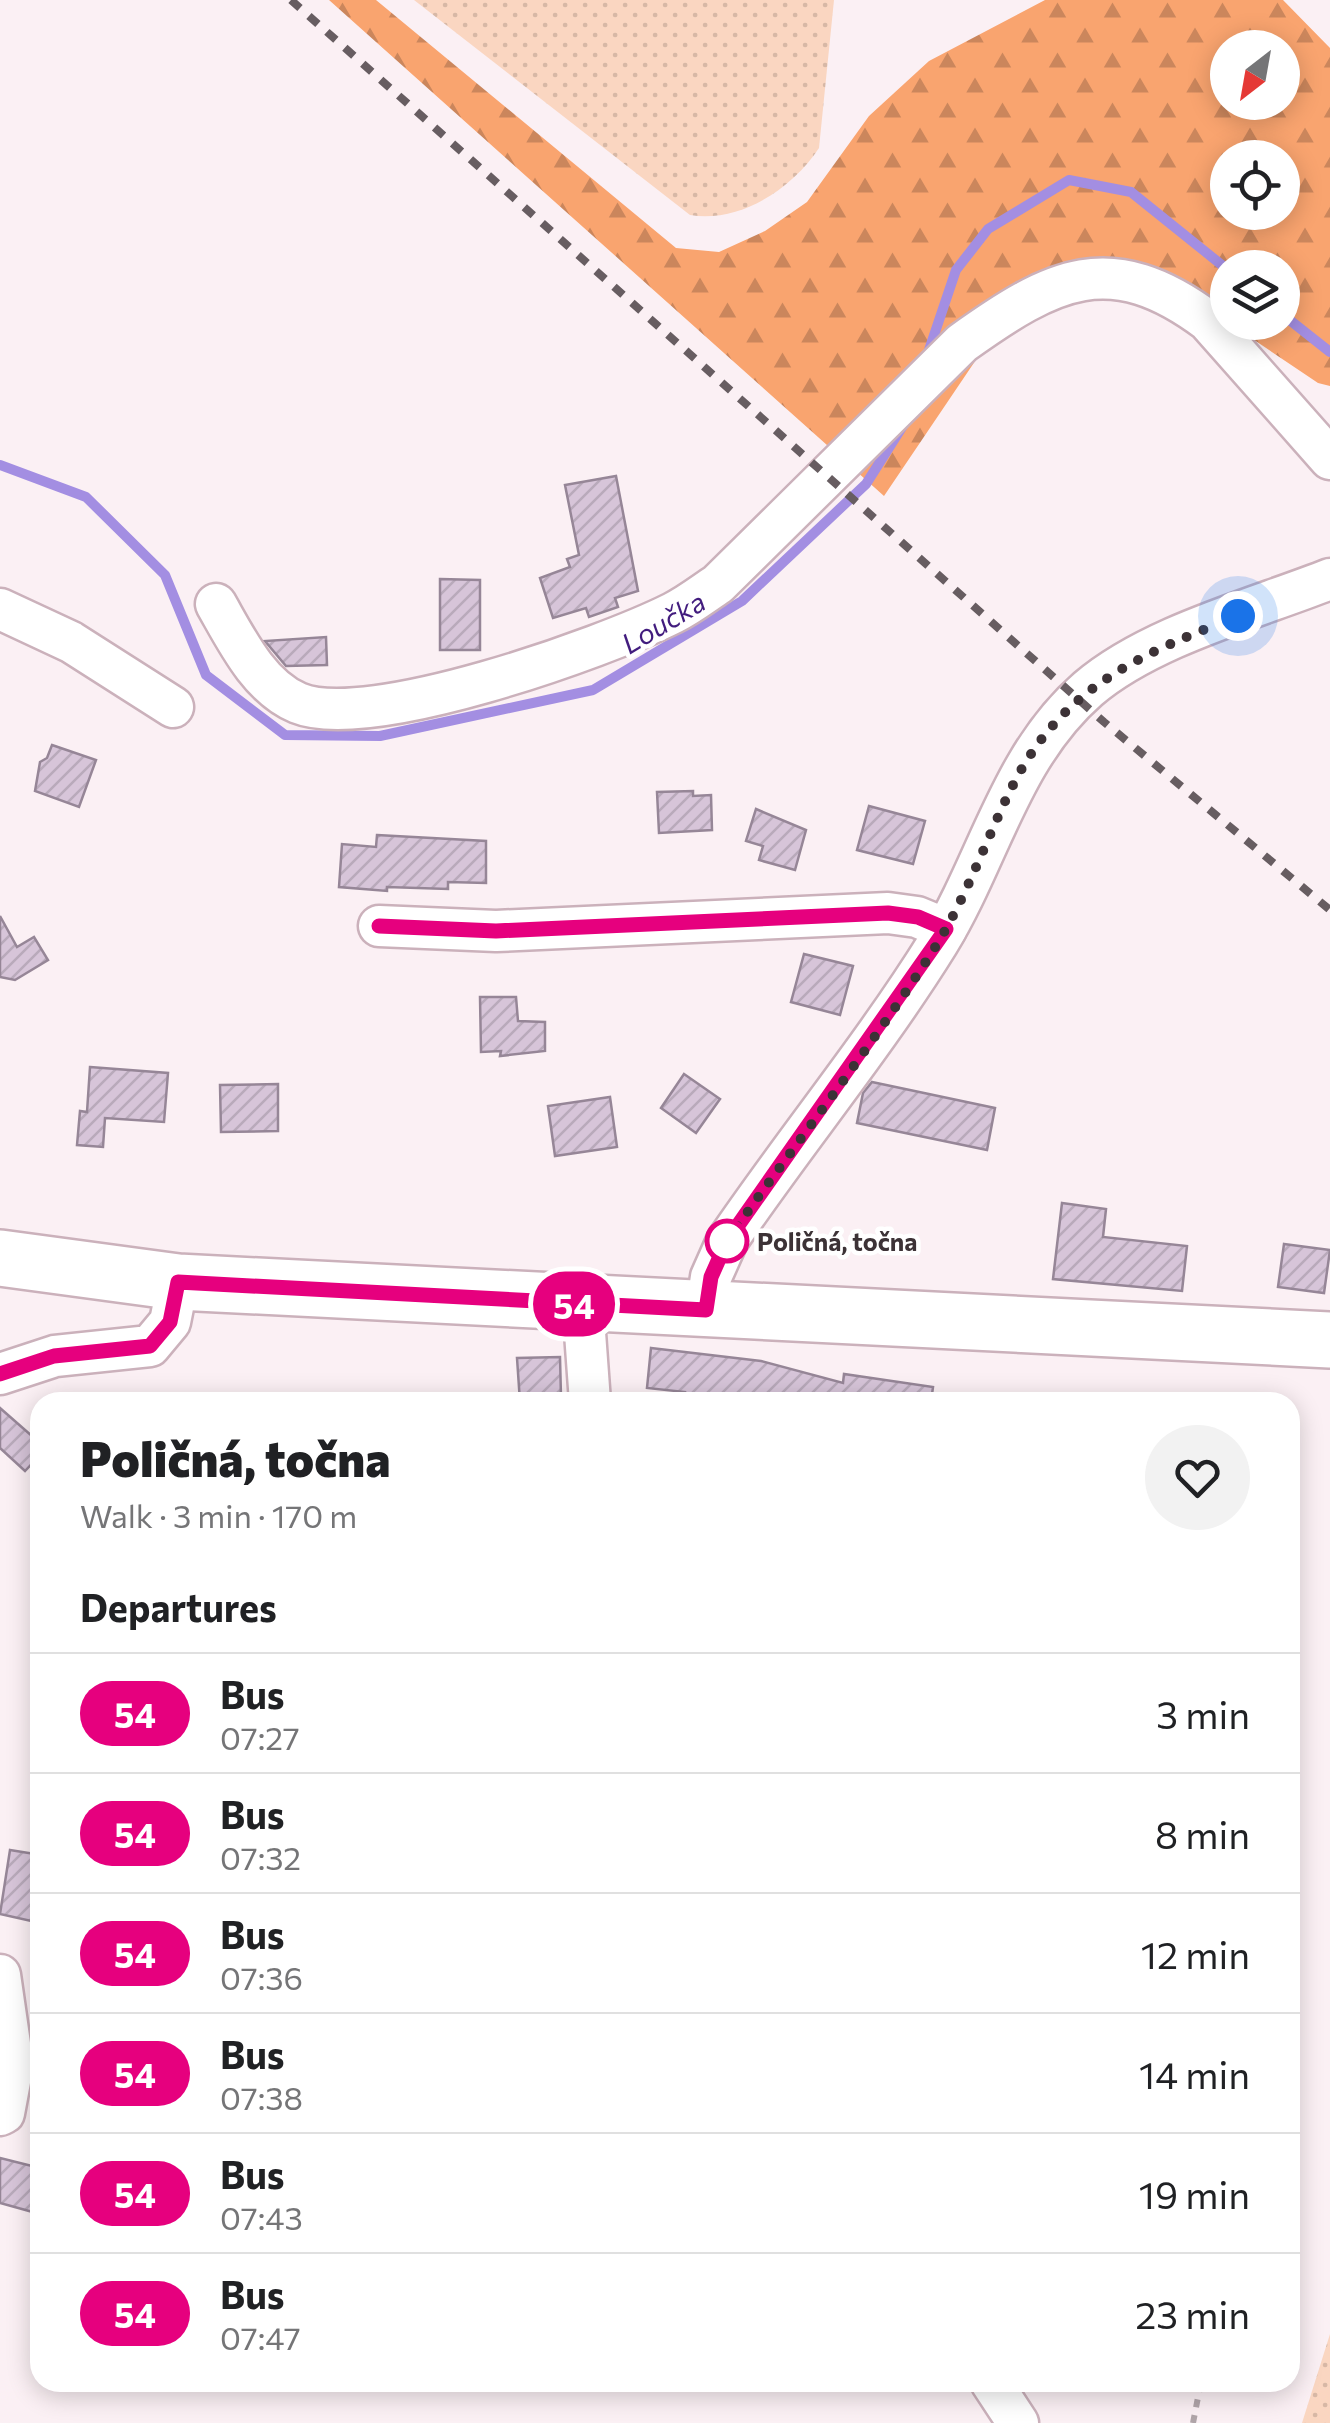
<!DOCTYPE html>
<meta charset="utf-8">
<style>
:root{--surface:#fff;--page:#f2f2f2;--text:#202124;--muted:#757577;--line:#e0e0e0}
body{margin:0;font-family:Commissioner,sans-serif;background:var(--page);color:var(--text);height:100vh;display:flex;flex-direction:column;font-size:38px;white-space:nowrap}
*{box-sizing:border-box;margin:0}
p{font-size:32px;color:var(--muted)}
.icon{flex:none;width:55px;height:55px;fill:none;stroke:currentColor;stroke-width:2;stroke-linecap:round;stroke-linejoin:round}
.map{position:relative;flex:1;overflow:hidden}
.side{position:absolute;left:30px;top:1392px;width:1270px;height:1000px;display:flex;flex-direction:column;background:var(--surface);border-radius:30px;box-shadow:0 5px 25px #0003}
.side>*{flex:none}
.badge{padding:0 20px;border-radius:32px;font-size:35px;line-height:65px}
.needle{width:65px;rotate:211deg}
.controls{position:absolute;left:1210px;top:30px;display:grid;gap:20px}
.controls a{display:grid;place-items:center;width:90px;height:90px;border-radius:50%;background:var(--surface);box-shadow:0 5px 25px #0003;font-size:50px}
.you{position:absolute;width:50px;height:50px;margin:-25px;border:8px solid #fff;border-radius:50%;background:#1a73e8;box-shadow:0 0 0 15px #1a73e833}
.map>.badge{position:absolute;translate:-50% -50%;box-shadow:0 0 0 5px #fff}
h2{padding:0 50px;font-size:38px;line-height:90px}
.round{display:grid;place-items:center;flex:none;width:105px;height:105px;border-radius:52px;background:var(--page)}
.headline{display:flex;align-items:center;justify-content:space-between;height:170px;padding:0 50px}
h1{font-size:48px;font-weight:800;line-height:75px}
ul{padding:0;list-style:none}
li{display:flex;align-items:center;gap:30px;height:120px;padding:0 50px;border-top:2px solid var(--line)}
li div{flex:1}
li b{display:block;font-size:38px}
li em{font-style:normal}
li .badge{min-width:110px;font-weight:700;text-align:center}
.map>svg:first-child{display:block}
.grass{fill:url(#grass-dots)}
.forest{fill:url(#forest-firs);fill-rule:evenodd}
.lines{fill:none;stroke-linecap:round;stroke-linejoin:round}
.stream{stroke:#a38ee2;stroke-width:10}
.building{fill:url(#building-hatch);stroke:#968697;stroke-width:2.5}
.street-casing{stroke:#cbb1bb;stroke-width:45}
.secondary-casing{stroke:#cbb1bb;stroke-width:60}
.path{stroke:#b0a5a9;stroke-width:6;stroke-dasharray:8 8;stroke-linecap:butt}
.street{stroke:#fff;stroke-width:40}
.secondary{stroke:#fff;stroke-width:55}
.rail{stroke:#675d61;stroke-width:8;stroke-dasharray:12 12;stroke-linecap:butt}
.line-casing{stroke:#fff;stroke-width:22}
.line{stroke:#e6007e;stroke-width:15}
.walk{stroke:#3c3236;stroke-width:10;stroke-dasharray:0 18}
.stop-dot{fill:#fff;stroke:#e6007e;stroke-width:5}
.labels{text-anchor:middle;dominant-baseline:central;stroke-width:9;stroke-linejoin:round;paint-order:stroke}
.stop-label{font-size:25px;font-weight:bold;fill:#3c3236;stroke:#fff;text-anchor:start}
.water-label{font-size:28px;font-style:italic;fill:#421c7e;stroke:#fff}
</style>
<div class="map">
<svg width="1330" height="2423" viewBox="0 0 1330 2423">
<defs>
<pattern id="grass-dots" width="8" height="8" patternUnits="userSpaceOnUse" patternTransform="scale(2.5)"><rect width="8" height="8" fill="#fad6c1"/><path d="M2 2h.1M6 6h.1" fill="none" stroke="#d7b8a6" stroke-width="1.8" stroke-linecap="round"/></pattern>
<pattern id="forest-firs" width="22" height="20" patternUnits="userSpaceOnUse" patternTransform="scale(2.5)"><rect width="22" height="20" fill="#f9a46f"/><path d="M5 1l3.5 6h-7zM16 11l3.5 6h-7z" fill="#cb865c"/></pattern>
<pattern id="building-hatch" width="6" height="6" patternUnits="userSpaceOnUse" patternTransform="scale(2.5)"><rect width="6" height="6" fill="#d7c5d9"/><path d="M-1 1l2-2M0 6l6-6M5 7l2-2" fill="none" stroke="#b9aabb"/></pattern>
</defs>
<rect width="100%" height="100%" fill="#fbf0f4"/>
<g class="grass">
<path d="M 414,0 L 834,0 L 819,148 C 792,189 740,223 690,215 Z"/>
<path d="M 1330,2334 L 1330,2423 L 1302,2423 Z"/>
</g>
<path class="forest" d="M 329,0 L 376,0 L 676,248 L 719,252 L 765,231 L 807,202 L 869,116 L 929,61 L 1045,0 L 1283,0 L 1330,48 L 1330,386 L 1318,383 L 1229,323 L 1282,322 L 1282,268 L 1228,268 L 1227,322 L 1153,276 L 1013,305 L 884,496 ZM 1228,48 L 1282,48 L 1282,102 L 1228,102 ZM 1228,158 L 1282,158 L 1282,212 L 1228,212 Z"/>
<g class="lines">
<g class="stream">
<path d="M 1282,314 L 1330,352"/>
<path d="M 927,356 L 956,270 L 988,229 L 1069,180 L 1131,192 L 1228,270"/>
<path d="M 0,465 L 86,497 L 165,575 L 206,675 L 285,735 L 380,736 L 593,690 L 742,601 L 866,484 L 904,424"/>
</g>
</g>
<g class="building">
<path d="M 616,476 L 638,591 L 615,598 L 618,607 L 589,617 L 586,608 L 553,618 L 540,578 L 570,567 L 567,559 L 579,555 L 565,485 Z"/>
<path d="M 440,579 L 480,580 L 480,650 L 440,650 Z"/>
<path d="M 326,637 L 327,665 L 286,666 L 265,641 Z"/>
<path d="M 52,745 L 96,760 L 79,807 L 35,791 L 40,762 L 47,758 Z"/>
<path d="M 693,791 L 693,796 L 711,795 L 712,830 L 659,833 L 657,792 Z"/>
<path d="M 869,806 L 925,821 L 913,864 L 857,850 Z"/>
<path d="M 756,809 L 806,830 L 795,870 L 759,860 L 763,846 L 746,841 Z"/>
<path d="M 377,835 L 486,841 L 486,883 L 448,882 L 448,889 L 387,887 L 387,891 L 339,887 L 342,844 L 376,847 Z"/>
<path d="M 0,916 L 17,947 L 34,937 L 48,960 L 15,980 L 0,977 Z"/>
<path d="M 804,954 L 853,966 L 840,1015 L 791,1002 Z"/>
<path d="M 480,997 L 516,997 L 518,1021 L 545,1022 L 545,1051 L 500,1056 L 501,1051 L 481,1052 Z"/>
<path d="M 90,1067 L 168,1073 L 164,1122 L 105,1118 L 103,1147 L 77,1145 L 80,1111 L 87,1112 Z"/>
<path d="M 684,1074 L 720,1099 L 696,1133 L 661,1108 Z"/>
<path d="M 872,1082 L 995,1108 L 987,1150 L 857,1123 L 863,1093 Z"/>
<path d="M 278,1084 L 278,1131 L 221,1132 L 220,1085 Z"/>
<path d="M 610,1097 L 617,1147 L 555,1156 L 548,1106 Z"/>
<path d="M 1062,1203 L 1106,1209 L 1103,1237 L 1187,1246 L 1182,1291 L 1053,1279 Z"/>
<path d="M 1284,1244 L 1330,1250 L 1324,1293 L 1278,1287 Z"/>
<path d="M 651,1348 L 761,1361 L 843,1383 L 844,1374 L 933,1387 L 931,1402 L 684,1402 L 685,1392 L 647,1388 Z"/>
<path d="M 560,1357 L 561,1397 L 548,1397 L 548,1402 L 520,1402 L 517,1358 Z"/>
<path d="M 0,1408 L 40,1443 L 40,1455 L 25,1471 L 0,1448 Z"/>
<path d="M 10,1850 L 35,1854 L 32,1867 L 40,1868 L 40,1923 L 0,1914 Z"/>
<path d="M 0,2158 L 40,2168 L 40,2214 L 0,2203 Z"/>
</g>
<g class="lines">
<defs>
<g id="street">
<path d="M 216,604 C 236,639 259,687 298,703 C 368,732 603,648 673,613 C 689,605 703,594 718,584 L 962,343 C 1053,278 1110,248 1208,321 L 1330,459"/>
<path d="M 0,609 L 71,642 L 173,707"/>
<path d="M 379,926 L 496,931 L 888,913 L 917,917 L 946,929"/>
<path d="M 583,1305 L 590,1402"/>
<path d="M 706,1311 L 711,1277 L 727,1241 C 795,1141 874,1046 938,943 C 990,858 1010,757 1088,689 C 1150,636 1254,609 1330,579"/>
<path d="M 0,1374 L 55,1356 L 150,1346 L 170,1322 L 178,1282"/>
<path d="M 0,1975 L 13,2065 L 4,2113 L 0,2115"/>
<path d="M 991,2382 L 1018,2423"/>
</g>
<path id="secondary" d="M 0,1258 L 178,1282 L 1330,1340"/>
</defs>
<use href="#street" class="street-casing"/>
<use href="#secondary" class="secondary-casing"/>
<path class="path" d="M 1193,2423 L 1201,2382"/>
<use href="#street" class="street"/>
<use href="#secondary" class="secondary"/>
<path class="rail" d="M 291,0 L 1104,722 L 1330,910"/>
</g>
<g class="lines">
<defs>
<path id="line" d="M 0,1374 L 54,1356 L 150,1346 L 170,1322 L 178,1282 L 706,1310 L 711,1277 L 727,1241 L 946,929 L 918,917 L 888,913 L 496,931 L 379,926"/>
</defs>
<use href="#line" class="line-casing"/>
<use href="#line" class="line"/>
<path class="walk" d="M 727,1241 C 795,1144 870,1049 934,949 C 967,897 986,839 1013,785 C 1063,686 1142,654 1238,616"/>
</g>
<circle class="stop-dot" cx="727" cy="1241" r="20"/>
<g class="labels">
<g class="stop-label">
<text x="757" y="1241">Poličná, točna</text>
</g>
<g class="water-label">
<text transform="translate(663 622) rotate(-31)">Loučka</text>
</g>
</g>
</svg>
<div class="controls">
<a><svg class="needle" viewBox="-14 -14 28 28"><path d="M0-13l5 13h-10z" fill="#e53935"/><path d="M0 13l5-13h-10z" fill="#757577"/></svg></a>
<a><svg class="icon" aria-label="locate" viewBox="0 0 24 24"><circle cx="12" cy="12" r="6"/><path d="M12 2v4M12 18v4M2 12h4M18 12h4"/></svg></a>
<a><svg class="icon" aria-label="layers" viewBox="0 0 24 24"><path d="M12 4l9 5-9 5-9-5zM3 14l9 5 9-5"/></svg></a>
</div>
<div class="you" style="left:1238px;top:616px"></div>
<b class="badge" style="left:574px;top:1304px;background:#e6007e;color:#fff">54</b>
<section class="side">
<div class="headline"><div><h1>Poličná, točna</h1><p>Walk · 3 min · 170 m</p></div><a class="round"><svg class="icon" aria-label="heart" viewBox="0 0 24 24"><path d="M12 20l-8-8c-3-5 5-10 8-4 3-6 11-1 8 4z"/></svg></a></div>
<h2>Departures</h2>
<ul>
<li><span class="badge" style="background:#e6007e;color:#fff">54</span><div><b>Bus</b><p>07:27</p></div><em>3 min</em></li>
<li><span class="badge" style="background:#e6007e;color:#fff">54</span><div><b>Bus</b><p>07:32</p></div><em>8 min</em></li>
<li><span class="badge" style="background:#e6007e;color:#fff">54</span><div><b>Bus</b><p>07:36</p></div><em>12 min</em></li>
<li><span class="badge" style="background:#e6007e;color:#fff">54</span><div><b>Bus</b><p>07:38</p></div><em>14 min</em></li>
<li><span class="badge" style="background:#e6007e;color:#fff">54</span><div><b>Bus</b><p>07:43</p></div><em>19 min</em></li>
<li><span class="badge" style="background:#e6007e;color:#fff">54</span><div><b>Bus</b><p>07:47</p></div><em>23 min</em></li>
</ul>
</section>
</div>
